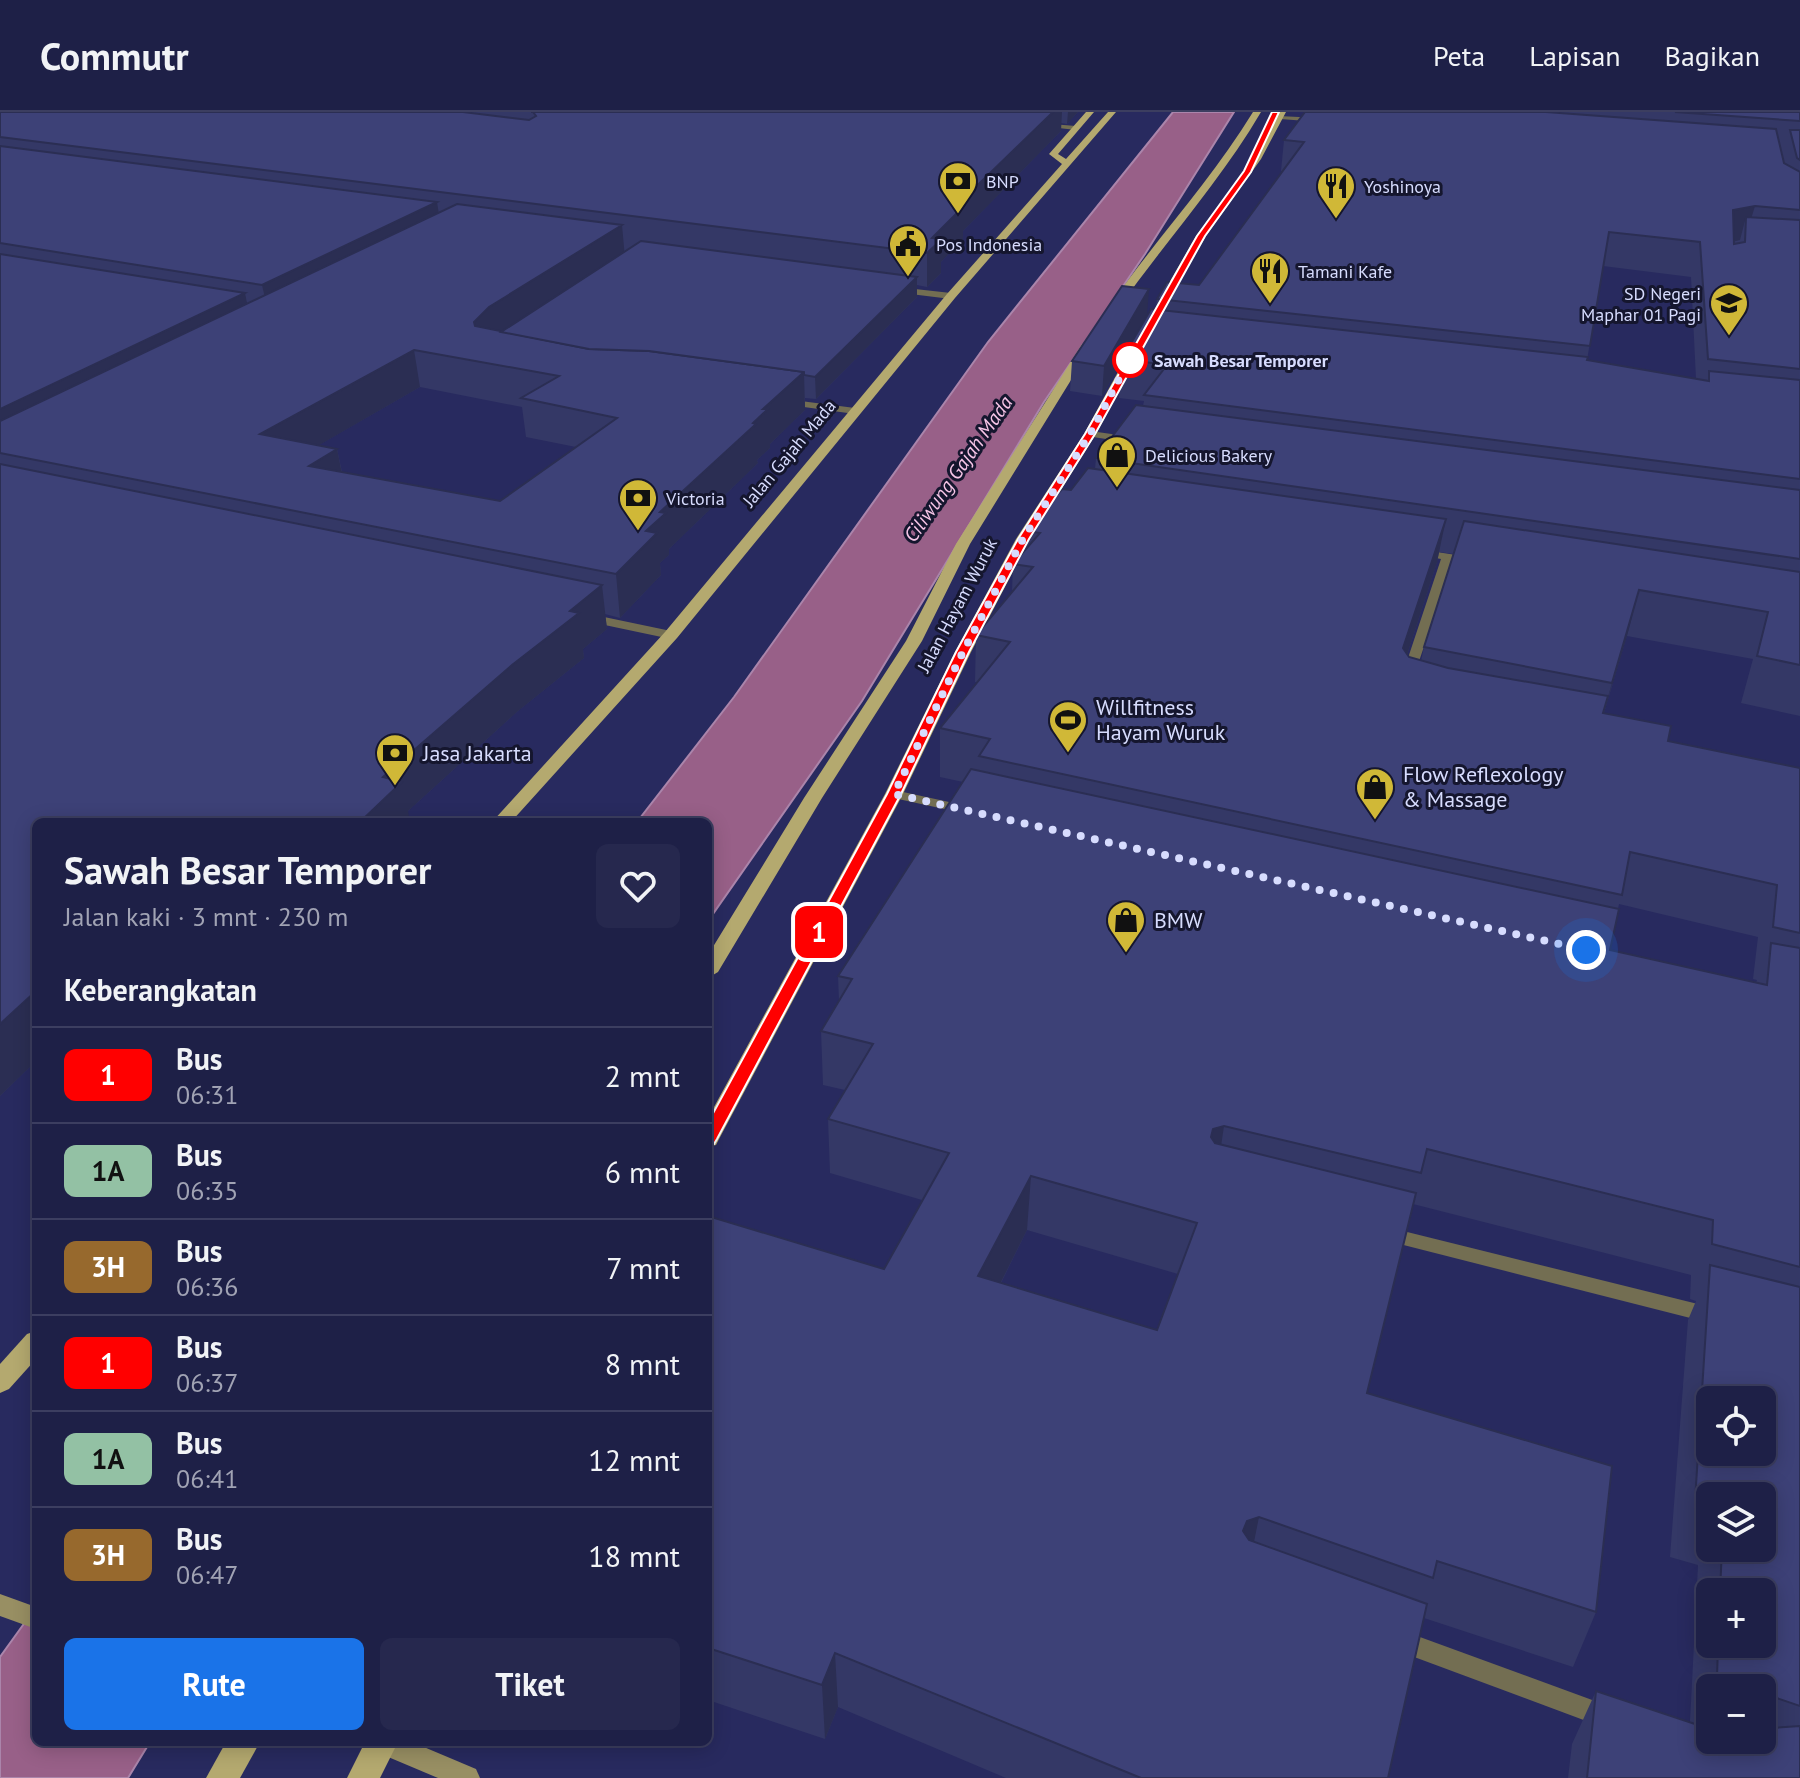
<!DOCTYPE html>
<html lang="id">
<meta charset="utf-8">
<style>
:root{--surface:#1e2047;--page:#26284e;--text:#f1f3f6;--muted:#a1a3b4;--line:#3c3e60;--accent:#1a73e8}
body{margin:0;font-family:"PT Sans",sans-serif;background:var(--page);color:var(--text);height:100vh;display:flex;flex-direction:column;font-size:30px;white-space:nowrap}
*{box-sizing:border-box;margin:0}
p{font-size:26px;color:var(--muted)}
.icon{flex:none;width:44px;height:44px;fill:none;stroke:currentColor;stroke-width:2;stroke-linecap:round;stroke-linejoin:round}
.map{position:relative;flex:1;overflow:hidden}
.details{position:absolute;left:32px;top:706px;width:680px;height:928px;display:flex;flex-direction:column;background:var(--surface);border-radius:12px;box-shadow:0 4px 20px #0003,0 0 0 2px var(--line)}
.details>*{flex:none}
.badge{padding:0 16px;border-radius:12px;font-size:28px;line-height:52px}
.buttons{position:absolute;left:1696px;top:1274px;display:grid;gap:16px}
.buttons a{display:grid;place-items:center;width:80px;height:80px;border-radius:12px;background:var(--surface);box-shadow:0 4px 20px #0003,0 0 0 2px var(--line);font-size:40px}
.you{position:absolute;width:40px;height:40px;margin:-20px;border:6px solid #fff;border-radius:50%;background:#1a73e8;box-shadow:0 0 0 12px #1a73e833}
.map>.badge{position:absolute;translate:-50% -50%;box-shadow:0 0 0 4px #fff}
h2{padding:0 32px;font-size:30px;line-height:72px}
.round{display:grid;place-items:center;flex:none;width:84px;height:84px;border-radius:12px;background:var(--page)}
.overview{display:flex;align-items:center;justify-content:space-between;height:136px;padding:0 32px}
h1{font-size:38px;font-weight:700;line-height:60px}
.cta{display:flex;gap:16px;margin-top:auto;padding:16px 32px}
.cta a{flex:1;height:92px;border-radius:12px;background:var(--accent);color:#fff;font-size:32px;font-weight:700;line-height:92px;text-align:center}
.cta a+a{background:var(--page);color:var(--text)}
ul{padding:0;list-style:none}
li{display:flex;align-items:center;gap:24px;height:96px;padding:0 32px;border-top:2px solid var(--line)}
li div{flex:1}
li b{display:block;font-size:30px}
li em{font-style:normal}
li .badge{min-width:88px;font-weight:700;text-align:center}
header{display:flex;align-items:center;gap:48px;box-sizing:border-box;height:112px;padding:0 40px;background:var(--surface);border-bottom:2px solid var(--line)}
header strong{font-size:38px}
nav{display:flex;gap:44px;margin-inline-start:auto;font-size:28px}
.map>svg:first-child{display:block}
.water{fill:#986088;stroke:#ab85ab;stroke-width:2}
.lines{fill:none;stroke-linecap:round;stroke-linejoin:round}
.minor{fill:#736e52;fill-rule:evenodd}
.tertiary{fill:#736e52;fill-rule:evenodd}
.secondary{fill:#988f63;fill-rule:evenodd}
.primary{fill:#b4a96f;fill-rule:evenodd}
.wall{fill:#343866;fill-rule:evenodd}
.shaded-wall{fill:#2b2e53}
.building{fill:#3d4177;stroke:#2b2e53;stroke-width:2;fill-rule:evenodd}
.line{fill:#f00;stroke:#fff;stroke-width:2}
.walk{stroke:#d7dcfe;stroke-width:8;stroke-dasharray:0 14.4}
.stop-dot{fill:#fff;stroke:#f00;stroke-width:4}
.labels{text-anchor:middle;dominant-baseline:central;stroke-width:6;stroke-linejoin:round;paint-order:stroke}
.far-poi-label{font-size:18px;fill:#d7dcfe;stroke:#15162e;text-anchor:start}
.far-stop-label{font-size:18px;font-weight:bold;fill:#d7dcfe;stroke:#15162e;text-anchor:start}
.far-street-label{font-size:18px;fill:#d7dcfe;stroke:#15162e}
.far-water-label{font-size:20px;font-style:italic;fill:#f7c5e7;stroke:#15162e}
.poi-label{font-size:22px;fill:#d7dcfe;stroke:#15162e;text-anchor:start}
</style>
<header>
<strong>Commutr</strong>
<nav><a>Peta</a><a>Lapisan</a><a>Bagikan</a></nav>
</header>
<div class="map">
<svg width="1800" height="1666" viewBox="0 0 1800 1666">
<rect width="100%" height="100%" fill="#282a5f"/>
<g class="water">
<path d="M 1173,0 L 1234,0 L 1145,142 L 1044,290 L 862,589 L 708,809 L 708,710 L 637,710 L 734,585 L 988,230 Z"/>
<path d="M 36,1495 L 36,1630 L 150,1630 L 128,1666 L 0,1666 L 0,1545 Z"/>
</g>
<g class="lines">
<g class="minor">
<path d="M 1278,4 L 1320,6 L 1323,8 L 1320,10 L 1280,7 Z"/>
<path d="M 1039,11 L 1076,14 L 1079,16 L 1076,18 L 1041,14 Z"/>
<path d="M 897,175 L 951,181 L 955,184 L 951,187 L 894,180 L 893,178 Z"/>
<path d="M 785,287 L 855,296 L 860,299 L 855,302 L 782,292 L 780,290 Z"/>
<path d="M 1090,319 L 1133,325 L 1138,328 L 1133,331 L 1086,324 L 1085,322 Z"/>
<path d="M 1418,437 L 1475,446 L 1481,449 L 1475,452 L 1453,449 L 1414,564 L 1408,568 L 1402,564 L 1441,447 L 1414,442 L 1412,440 Z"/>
<path d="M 894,678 L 972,695 L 974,698 L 967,702 L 889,685 L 887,682 L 889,679 Z"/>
<path d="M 1383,1114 L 1710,1195 L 1717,1197 L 1720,1203 L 1717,1209 L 1710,1211 L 1376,1126 L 1373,1121 L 1376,1116 Z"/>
<path d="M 1398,1517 L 1614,1596 L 1617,1604 L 1614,1612 L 1605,1616 L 1390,1536 L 1386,1528 L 1390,1520 Z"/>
</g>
<path class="tertiary" d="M 585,501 L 671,519 L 677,523 L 671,527 L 581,508 L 579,505 Z"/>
<g class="secondary">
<path d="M 0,1482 L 36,1495 L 36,1517 L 0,1504 Z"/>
<path d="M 370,1630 L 412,1630 L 476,1657 L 480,1666 L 438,1666 L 374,1639 Z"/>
</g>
<g class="primary">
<path d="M 1086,0 L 1094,0 L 1058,42 L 1066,47 L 1108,0 L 1116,0 L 955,186 L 677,526 L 511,710 L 492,710 L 665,520 L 947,182 L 1062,52 L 1049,42 Z"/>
<path d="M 1253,0 L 1261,0 C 1220,70 1164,131 1118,197 L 1110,197 L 1109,195 C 1154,129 1211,69 1253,0 Z"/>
<path d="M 1278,0 L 1286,0 L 1261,47 L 1206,124 L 1166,194 L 1158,194 L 1157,192 L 1196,124 L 1253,47 Z"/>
<path d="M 1082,232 L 1092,234 L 970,432 L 922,529 L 822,686 L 718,860 L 708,866 L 708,843 L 804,686 L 906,529 L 956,432 Z"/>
<path d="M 1130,238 L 1140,240 L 1096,322 L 1030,427 L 971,540 L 903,682 L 719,1027 L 716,1033 L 708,1035 L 708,1006 L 885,682 L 955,540 L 1016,427 L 1084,322 Z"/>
<path d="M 36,1219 L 36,1247 L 9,1277 L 0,1281 L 0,1252 L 27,1222 Z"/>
<path d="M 226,1630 L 260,1630 L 240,1666 L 206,1666 Z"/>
<path d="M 365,1630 L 398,1630 L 380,1666 L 347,1666 Z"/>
</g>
</g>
<g class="wall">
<path d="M 0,0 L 1078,0 L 1067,12 L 1061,11 L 1061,19 L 963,119 L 963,127 L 941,150 L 941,161 L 927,175 L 917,173 L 917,185 L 816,287 L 805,286 L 805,298 L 770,332 L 770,336 L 757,348 L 758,351 L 669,437 L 669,443 L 660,451 L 661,463 L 620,506 L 605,502 L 607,517 L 583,537 L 584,546 L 518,599 L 408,699 L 36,710 L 36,949 L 0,984 ZM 420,275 L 522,295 L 526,325 L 576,335 L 500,389 L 342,360 L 337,337 L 319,333 Z"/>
<path d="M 1305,0 L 1800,0 L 1800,604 L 1741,591 L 1753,547 L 1627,524 L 1604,601 L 1668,629 L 1800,656 L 1800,1666 L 1568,1666 L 1572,1632 L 1596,1579 L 1690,1610 L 1698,1453 L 1670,1445 L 1688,1208 L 1696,1189 L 1690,1187 L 1691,1163 L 1413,1092 L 1367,1281 L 1596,1500 L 1573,1555 L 1424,1506 L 1388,1666 L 1006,1666 L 838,1595 L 825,1627 L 708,1588 L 708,1104 L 884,1157 L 922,1088 L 830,1061 L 828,1007 L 845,978 L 823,973 L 821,919 L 839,889 L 838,864 L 963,670 L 940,665 L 940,616 L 977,570 L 975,570 L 976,523 L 1012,480 L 1013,452 L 1024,439 L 1025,419 L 1095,357 L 1096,346 L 1143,294 L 1144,289 L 1119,286 L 1122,248 L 1102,284 L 1070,279 L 1072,249 L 1156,198 L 1157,187 L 1199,173 L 1282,59 L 1281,59 L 1284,28 ZM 1603,154 L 1691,165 L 1696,267 L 1587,248 ZM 1439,440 L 1454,442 L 1424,535 L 1421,549 L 1409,545 L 1407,543 L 1437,450 ZM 1619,792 L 1758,825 L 1753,867 L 1757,868 L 1756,871 L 1610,838 ZM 1027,1118 L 1178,1162 L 1157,1218 L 1001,1171 ZM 1710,1384 L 1762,1436 L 1710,1436 ZM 1710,1480 L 1762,1480 L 1762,1532 L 1710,1532 ZM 1710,1576 L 1762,1576 L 1762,1628 L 1710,1628 Z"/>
</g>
<g class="shaded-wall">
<path d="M 1053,0 L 1062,0 L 1061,19 L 963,119 L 963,127 L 941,150 L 941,161 L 927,175 L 927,141 L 932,126 L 956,94 Z"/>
<path d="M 1068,0 L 1078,0 L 1067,12 Z"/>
<path d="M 437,90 L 442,122 L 270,208 L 262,173 Z"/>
<path d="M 1755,94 L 1745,127 L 1746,105 L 1740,128 L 1724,132 L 1733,98 Z"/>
<path d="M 622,113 L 625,146 L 479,246 L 474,210 L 489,195 Z"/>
<path d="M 917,165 L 917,185 L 816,287 L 815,265 Z"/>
<path d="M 1149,177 L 1147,204 L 1102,284 L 1104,254 Z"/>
<path d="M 245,181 L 252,216 L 0,341 L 0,297 Z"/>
<path d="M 414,238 L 420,275 L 269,362 L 260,322 Z"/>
<path d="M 804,260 L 805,298 L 770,332 L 770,336 L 757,348 L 758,351 L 669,437 L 669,443 L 660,451 L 661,463 L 620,506 L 616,462 L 646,419 L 660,400 L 753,311 L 763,297 Z"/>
<path d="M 337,337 L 345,377 L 309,354 Z"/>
<path d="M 1446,407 L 1437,450 L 1394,583 L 1403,536 Z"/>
<path d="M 602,473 L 607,517 L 583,537 L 584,546 L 518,599 L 408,699 L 410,710 L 360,710 L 383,665 L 570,499 Z"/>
<path d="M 1639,478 L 1627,524 L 1598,619 L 1612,571 Z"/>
<path d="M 36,879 L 36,949 L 0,984 L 0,912 Z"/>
<path d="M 1224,1014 L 1216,1068 L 1211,1025 L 1213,1017 Z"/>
<path d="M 1031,1064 L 1027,1118 L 976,1220 L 978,1164 Z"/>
<path d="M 1259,1405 L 1248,1460 L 1243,1419 L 1247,1409 Z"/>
<path d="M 835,1541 L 838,1595 L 825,1627 L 822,1573 Z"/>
</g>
<g class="building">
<path d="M 0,0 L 463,0 L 529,8 L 536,4 L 533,0 L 531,0 L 1053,0 L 956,94 L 963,95 L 932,126 L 942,127 L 927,141 L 0,25 Z"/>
<path d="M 1305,0 L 1546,0 L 1776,17 L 1784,51 L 1800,60 L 1800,98 L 1755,94 L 1733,98 L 1734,132 L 1745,130 L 1746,105 L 1800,108 L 1800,257 L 1708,247 L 1700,130 L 1609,120 L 1590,234 L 1157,187 L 1167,170 L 1199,173 L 1304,30 L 1284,28 Z"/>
<path d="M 1675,0 L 1800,0 L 1800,9 Z"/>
<path d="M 1790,18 L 1800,18 L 1800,48 L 1797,46 Z"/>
<path d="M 0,34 L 437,90 L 262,173 L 0,131 Z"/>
<path d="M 457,92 L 622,113 L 489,195 L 474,210 L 475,214 L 589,237 L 649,239 L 804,260 L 763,297 L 768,297 L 753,311 L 756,312 L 660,400 L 666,401 L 646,419 L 657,421 L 616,462 L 0,341 L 0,309 ZM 414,238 L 559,264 L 521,286 L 617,306 L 500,389 L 309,354 L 337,337 L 260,322 Z"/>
<path d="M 641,129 L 917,165 L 815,265 L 804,263 L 804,260 L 649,239 L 589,237 L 501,220 Z"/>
<path d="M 0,142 L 245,181 L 0,297 Z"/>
<path d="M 1122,174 L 1149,177 L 1104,254 L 1072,249 Z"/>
<path d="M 1151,197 L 1588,245 L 1587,248 L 1709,269 L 1709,259 L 1800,268 L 1800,367 L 1144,283 L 1167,253 L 1122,247 Z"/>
<path d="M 1136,293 L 1800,378 L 1800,447 L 1096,346 Z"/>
<path d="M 0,352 L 602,473 L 570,499 L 579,501 L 512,553 L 383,665 L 402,670 L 360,710 L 36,710 L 36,879 L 0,912 Z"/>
<path d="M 1088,356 L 1446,407 L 1403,536 L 1409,545 L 1448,556 L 1608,584 L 1603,601 L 1671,614 L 1668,629 L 1800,656 L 1800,821 L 1773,815 L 1777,773 L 1630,740 L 1622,783 L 979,644 L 990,627 L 940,616 L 1010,530 L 976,523 L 1033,455 L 1013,452 L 1040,421 L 1025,419 L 1062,377 L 1071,378 Z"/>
<path d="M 1464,409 L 1800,460 L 1800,553 L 1757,544 L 1768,500 L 1639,478 L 1612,571 L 1424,535 Z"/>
<path d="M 971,657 L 1619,797 L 1610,838 L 1767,873 L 1771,831 L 1800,836 L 1800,1155 L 1712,1132 L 1713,1108 L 1427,1037 L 1421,1061 L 1224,1014 L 1213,1017 L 1211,1025 L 1215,1031 L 1416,1081 L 1367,1281 L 1612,1354 L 1596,1500 L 1437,1449 L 1433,1466 L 1259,1405 L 1247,1409 L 1243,1419 L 1249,1428 L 1427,1492 L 1388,1666 L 1141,1666 L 835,1541 L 822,1573 L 708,1536 L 708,1104 L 884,1157 L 949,1041 L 828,1007 L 873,932 L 821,919 L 852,867 L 838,864 ZM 1031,1064 L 1197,1111 L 1157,1218 L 978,1164 Z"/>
<path d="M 1710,1153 L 1800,1175 L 1800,1594 L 1762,1581 L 1762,1576 L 1747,1576 L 1717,1566 L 1718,1532 L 1762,1532 L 1762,1480 L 1720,1480 L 1722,1436 L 1762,1436 L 1762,1384 L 1710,1384 L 1710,1394 L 1695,1389 ZM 1710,1288 L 1762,1288 L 1762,1340 L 1710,1340 Z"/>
<path d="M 1596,1579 L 1710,1617 L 1710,1628 L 1762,1628 L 1762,1612 L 1772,1616 L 1800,1614 L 1800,1666 L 1587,1666 Z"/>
</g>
<path class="line" d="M 1272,0 L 1279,0 L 1251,60 L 1205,124 L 1095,322 L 1029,427 L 969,540 L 901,682 L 717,1027 L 714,1032 L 702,1032 L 699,1027 L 887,682 L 956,540 L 1018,427 L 1085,322 L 1197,124 L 1244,59 Z"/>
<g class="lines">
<path class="walk" d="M 1130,248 L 1134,239 L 1090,322 L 1023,427 L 963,540 L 894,682 L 1586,838"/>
</g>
<defs>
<symbol id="bank-pin" viewBox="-11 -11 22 30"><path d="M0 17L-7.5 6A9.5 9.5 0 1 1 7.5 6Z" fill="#d0b837" stroke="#15162e"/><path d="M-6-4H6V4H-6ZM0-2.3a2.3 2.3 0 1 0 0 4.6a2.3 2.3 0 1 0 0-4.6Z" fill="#111"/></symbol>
<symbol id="restaurant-pin" viewBox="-11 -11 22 30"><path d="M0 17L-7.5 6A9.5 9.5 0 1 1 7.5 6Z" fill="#d0b837" stroke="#15162e"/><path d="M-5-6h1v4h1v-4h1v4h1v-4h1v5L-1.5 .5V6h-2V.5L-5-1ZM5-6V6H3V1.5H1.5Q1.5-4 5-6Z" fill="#111"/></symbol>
<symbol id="civic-pin" viewBox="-11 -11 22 30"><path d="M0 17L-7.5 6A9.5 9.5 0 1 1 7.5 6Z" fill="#d0b837" stroke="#15162e"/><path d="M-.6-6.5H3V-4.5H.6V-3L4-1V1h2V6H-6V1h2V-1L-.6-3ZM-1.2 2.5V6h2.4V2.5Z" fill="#111"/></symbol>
<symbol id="school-pin" viewBox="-11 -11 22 30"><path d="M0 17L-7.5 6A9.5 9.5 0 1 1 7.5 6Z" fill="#d0b837" stroke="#15162e"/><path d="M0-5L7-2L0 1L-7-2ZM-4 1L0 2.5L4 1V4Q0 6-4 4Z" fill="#111"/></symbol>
<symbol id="shop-pin" viewBox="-11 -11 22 30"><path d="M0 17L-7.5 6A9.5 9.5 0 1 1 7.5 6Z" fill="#d0b837" stroke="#15162e"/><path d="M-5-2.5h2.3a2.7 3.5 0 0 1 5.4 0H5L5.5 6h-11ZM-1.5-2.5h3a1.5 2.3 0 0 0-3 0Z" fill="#111"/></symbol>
<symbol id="stadium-pin" viewBox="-11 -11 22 30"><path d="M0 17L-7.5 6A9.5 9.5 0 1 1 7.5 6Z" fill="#d0b837" stroke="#15162e"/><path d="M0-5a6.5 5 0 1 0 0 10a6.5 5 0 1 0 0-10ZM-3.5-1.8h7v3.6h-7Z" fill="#111"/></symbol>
</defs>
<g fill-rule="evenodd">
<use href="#bank-pin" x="936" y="47" width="44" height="60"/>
<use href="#restaurant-pin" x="1314" y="52" width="44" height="60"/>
<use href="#civic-pin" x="886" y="110" width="44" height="60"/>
<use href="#restaurant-pin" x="1248" y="137" width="44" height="60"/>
<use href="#school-pin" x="1707" y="169" width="44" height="60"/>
<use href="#shop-pin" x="1095" y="321" width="44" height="60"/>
<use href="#bank-pin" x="616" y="364" width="44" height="60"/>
<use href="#stadium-pin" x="1046" y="586" width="44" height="60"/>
<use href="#bank-pin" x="373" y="619" width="44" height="60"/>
<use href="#shop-pin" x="1353" y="653" width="44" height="60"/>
<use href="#shop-pin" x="1104" y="786" width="44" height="60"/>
</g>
<circle class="stop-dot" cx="1130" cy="248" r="16"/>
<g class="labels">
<g class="far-poi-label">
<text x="986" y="69">BNP</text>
<text x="1364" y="74">Yoshinoya</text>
<text x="936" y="132">Pos Indonesia</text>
<text x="1298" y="159">Tamani Kafe</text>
<text x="1701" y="181" text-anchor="end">SD Negeri<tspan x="1701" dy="21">Maphar 01 Pagi</tspan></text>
<text x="1145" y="343">Delicious Bakery</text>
<text x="666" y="386">Victoria</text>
</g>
<g class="far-stop-label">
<text x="1154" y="248">Sawah Besar Temporer</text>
</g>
<g class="far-street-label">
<text transform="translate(789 341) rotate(-50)">Jalan Gajah Mada</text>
<text transform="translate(957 493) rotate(-62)">Jalan Hayam Wuruk</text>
</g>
<g class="far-water-label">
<text transform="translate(958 357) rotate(-55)">Ciliwung Gajah Mada</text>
</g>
<g class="poi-label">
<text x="1096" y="595">Willfitness<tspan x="1096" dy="25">Hayam Wuruk</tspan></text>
<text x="423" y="641">Jasa Jakarta</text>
<text x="1403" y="662">Flow Reflexology<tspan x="1403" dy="25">&amp; Massage</tspan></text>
<text x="1154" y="808">BMW</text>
</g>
</g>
</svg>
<div class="buttons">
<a><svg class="icon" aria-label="locate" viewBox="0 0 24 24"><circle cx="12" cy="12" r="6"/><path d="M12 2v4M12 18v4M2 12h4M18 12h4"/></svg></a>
<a><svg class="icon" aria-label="layers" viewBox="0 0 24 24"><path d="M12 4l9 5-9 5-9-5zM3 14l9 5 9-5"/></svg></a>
<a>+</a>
<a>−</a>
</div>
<div class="you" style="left:1586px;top:838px"></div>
<b class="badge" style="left:819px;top:820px;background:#f00;color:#fff">1</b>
<section class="details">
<div class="overview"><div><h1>Sawah Besar Temporer</h1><p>Jalan kaki · 3 mnt · 230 m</p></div><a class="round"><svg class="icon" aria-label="heart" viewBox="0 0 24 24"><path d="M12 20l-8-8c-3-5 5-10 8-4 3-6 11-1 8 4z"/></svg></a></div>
<h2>Keberangkatan</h2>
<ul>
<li><span class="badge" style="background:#f00;color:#fff">1</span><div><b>Bus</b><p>06:31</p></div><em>2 mnt</em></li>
<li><span class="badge" style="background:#93c1a4;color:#111">1A</span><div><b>Bus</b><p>06:35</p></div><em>6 mnt</em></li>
<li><span class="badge" style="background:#97692d;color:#fff">3H</span><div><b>Bus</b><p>06:36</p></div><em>7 mnt</em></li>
<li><span class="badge" style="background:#f00;color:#fff">1</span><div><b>Bus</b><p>06:37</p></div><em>8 mnt</em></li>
<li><span class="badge" style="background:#93c1a4;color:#111">1A</span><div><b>Bus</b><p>06:41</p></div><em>12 mnt</em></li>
<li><span class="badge" style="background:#97692d;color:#fff">3H</span><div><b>Bus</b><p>06:47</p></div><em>18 mnt</em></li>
</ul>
<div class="cta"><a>Rute</a><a>Tiket</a></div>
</section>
</div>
